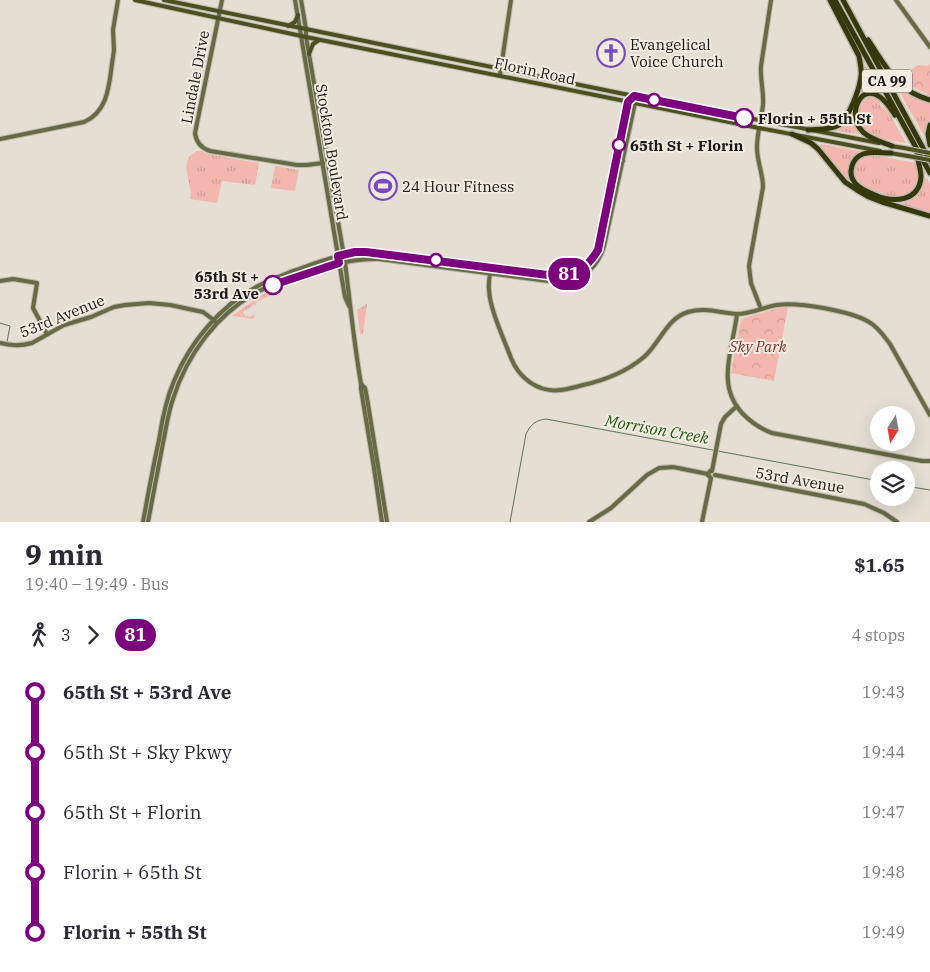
<!DOCTYPE html>
<meta charset="utf-8">
<style>
:root{--surface:#fff;--page:#f7f7f7;--text:#2b2b33;--muted:#7c7c81}
body{margin:0;font-family:"IBM Plex Serif",serif;background:var(--page);color:var(--text);height:100vh;display:flex;flex-direction:column;font-size:19px;white-space:nowrap}
*{box-sizing:border-box;margin:0}
p{font-size:16px;color:var(--muted)}
.icon{flex:none;width:28px;height:28px;fill:none;stroke:currentColor;stroke-width:2;stroke-linecap:round;stroke-linejoin:round}
.map{position:relative;height:522px;overflow:hidden}
.drawer{display:flex;flex-direction:column;background:var(--surface);flex:1}
.drawer>*{flex:none}
.badge{padding:0 10px;border-radius:16px;font-size:18px;line-height:32px}
.needle{width:32px;rotate:191deg}
.fabs{position:absolute;left:870px;top:406px;display:grid;gap:10px}
.fabs a{display:grid;place-items:center;width:45px;height:45px;border-radius:50%;background:var(--surface);box-shadow:0 5px 20px #0002;font-size:25px}
.map>.badge{position:absolute;translate:-50% -50%;box-shadow:0 0 0 2px #fff}
.legs{display:flex;align-items:center;gap:8px;height:55px;padding:0 25px;font-size:16px}
.legs p{margin-inline-start:auto}
.headline{display:flex;align-items:center;justify-content:space-between;height:85px;padding:0 25px}
h1{font-size:28px;font-weight:700;line-height:38px}
ul{padding:0 25px;list-style:none}
li{display:flex;align-items:center;gap:18px;height:60px;font-size:19px}
li i{display:grid;place-items:center;width:8px;height:100%;margin:0 6px;background:currentColor}
li i::after{content:'';width:12px;height:12px;margin:-6px;border:4px solid;border-radius:50%;background:var(--surface)}
li p{margin-inline-start:auto}
li:first-child i{background:linear-gradient(#0000 50%,currentColor 0)}
li:last-child i{background:linear-gradient(currentColor 50%,#0000 0)}
.map>svg:first-child{display:block}
.grass{fill:url(#grass-tufts)}
.forest{fill:url(#forest-crowns)}
.lines{fill:none;stroke-linecap:round;stroke-linejoin:round}
.stream{stroke:#5a7554;stroke-width:1}
.secondary-casing{stroke:#c0bbb1;stroke-width:6}
.primary-casing{stroke:#c0bbb1;stroke-width:6}
.highway-casing{stroke:#c0bbb1;stroke-width:8}
.secondary{stroke:#666a45;stroke-width:4}
.primary{stroke:#4c4f20;stroke-width:4}
.highway{stroke:#35380b;stroke-width:5}
.primary-bridge-casing{stroke:#c0bbb1;stroke-width:6;stroke-linecap:butt}
.primary-bridge{stroke:#4c4f20;stroke-width:4}
.line-1-casing{stroke:#fff;stroke-width:11}
.line-1{stroke:#7c027e;stroke-width:8}
.stop-1-dot{fill:#fff;stroke:#7c027e;stroke-width:2.5}
.labels{text-anchor:middle;dominant-baseline:central;stroke-width:4;stroke-linejoin:round;paint-order:stroke}
.shield{fill:#f1ebe0;stroke:#5b5852;stroke-width:1}
.shield-label{font-size:14px;font-weight:bold;fill:#1b1915}
.poi-label{font-size:15px;fill:#1b1915;stroke:#f1ebe0;text-anchor:start}
.street-label{font-size:15px;fill:#1b1915;stroke:#f1ebe0}
.stop-label{font-size:15px;font-weight:bold;fill:#1b1915;stroke:#f1ebe0;text-anchor:start}
.park-label{font-size:15px;font-style:italic;fill:#7f302c;stroke:#f1ebe0}
.water-label{font-size:16px;font-style:italic;fill:#255b1e;stroke:#f1ebe0}
</style>
<div class="map">
<svg width="930" height="522" viewBox="0 0 930 522">
<defs>
<pattern id="grass-tufts" width="24" height="20" patternUnits="userSpaceOnUse" patternTransform="scale(1.25)"><rect width="24" height="20" fill="#f3b7b0"/><path d="M3 7l-1-3M5 7V3M7 7l1-3M15 17l-1-3M17 17v-4M19 17l1-3" fill="none" stroke="#d09d96"/></pattern>
<pattern id="forest-crowns" width="20" height="18" patternUnits="userSpaceOnUse" patternTransform="scale(1.25)"><rect width="20" height="18" fill="#f3b7b0"/><path d="M2 6a3 3 0 1 1 6 0M12 15a3 3 0 1 1 6 0" fill="none" stroke="#d09d96"/></pattern>
</defs>
<rect width="100%" height="100%" fill="#e4ded3"/>
<g class="grass">
<path d="M 866,66 L 880,91 L 877,93 L 861,96 L 859,94 L 863,80 L 863,68 Z"/>
<path d="M 902,89 L 913,97 L 930,103 L 930,120 L 927,124 L 925,133 L 923,134 L 899,91 Z"/>
<path d="M 870,97 L 874,97 L 880,101 L 880,105 L 886,110 L 892,118 L 906,143 C 884,139 851,137 860,104 C 864,102 865,99 870,97 Z"/>
<path d="M 851,114 L 853,114 L 854,119 L 860,132 L 859,134 L 838,131 L 838,128 L 845,123 Z"/>
<path d="M 821,144 L 859,151 L 859,154 L 854,158 L 852,182 L 851,183 L 846,179 L 819,146 Z"/>
<path d="M 197,151 L 202,151 L 208,154 L 259,163 L 255,185 L 222,181 L 217,203 L 190,199 C 191,195 191,191 190,187 C 187,173 181,159 197,151 Z"/>
<path d="M 869,156 L 884,157 L 916,163 C 925,189 909,201 884,196 L 883,193 C 876,191 869,191 863,187 C 854,181 850,165 861,158 C 863,157 867,156 869,156 Z"/>
<path d="M 275,166 L 299,170 L 295,191 L 271,188 Z"/>
<path d="M 927,178 L 930,184 L 930,213 L 902,205 L 903,203 C 915,199 922,192 924,179 Z"/>
<path d="M 273,289 L 276,296 L 274,294 L 265,298 L 266,300 L 264,298 L 256,303 L 256,306 L 255,304 L 243,312 L 246,317 L 248,315 L 249,317 L 255,314 L 254,311 L 255,312 L 254,319 L 232,316 L 257,298 Z"/>
<path d="M 367,304 L 363,334 L 360,334 L 357,310 Z"/>
</g>
<g class="forest">
<path d="M 930,64 L 930,95 L 908,85 L 900,77 L 918,65 L 927,66 Z"/>
<path d="M 788,307 L 774,381 L 731,373 L 741,319 L 778,308 Z"/>
</g>
<g class="lines">
<g class="stream">
<path d="M 0,323 L 10,326 L 7,342"/>
<path d="M 906,486 L 930,490"/>
<path d="M 510,522 L 526,434 C 530,425 536,420 546,419 L 879,481"/>
</g>
<defs>
<g id="secondary">
<path d="M 222,0 L 195,133 C 196,142 201,148 210,151 L 297,165 L 307,165 L 323,163"/>
<path d="M 295,0 L 345,297 L 349,306"/>
<path d="M 301,0 L 306,29 L 306,37 L 345,262 C 350,303 354,343 361,384 L 361,389 L 374,468 L 382,522"/>
<path d="M 896,0 L 930,47"/>
<path d="M 500,75 L 511,0"/>
<path d="M 0,139 L 84,122 C 110,111 109,81 113,57 L 114,50 L 113,30 L 118,0"/>
<path d="M 621,142 C 623,148 618,155 623,161"/>
<path d="M 617,157 C 621,164 617,170 618,177"/>
<path d="M 491,267 C 490,275 488,282 489,290 C 490,310 504,339 511,358 C 519,378 538,393 561,390 C 568,389 576,387 583,385 C 606,380 626,372 644,357 C 660,343 667,318 688,312 C 705,307 720,313 737,314 C 751,314 764,307 777,305 C 799,302 851,311 869,322 C 878,327 884,336 890,344 L 930,415"/>
<path d="M 283,278 L 297,273 L 301,269"/>
<path d="M 0,281 L 13,279 L 37,283 L 33,308 L 47,334"/>
<path d="M 761,309 L 751,283 L 749,266 L 763,187 C 763,174 757,161 757,148 C 757,133 761,120 763,105 C 764,92 760,79 761,66 L 771,0"/>
<path d="M 737,314 C 733,349 715,385 743,414 C 752,423 761,429 772,433 L 900,457 L 922,461 L 930,461"/>
<path d="M 0,343 C 11,346 21,346 32,343 L 64,325 L 91,317 L 114,307 L 125,305 L 149,303 L 170,305 L 203,312 L 215,321"/>
<path d="M 361,384 L 365,388 L 367,398 L 387,522"/>
<path d="M 715,475 L 864,504 L 884,513 L 897,522"/>
<path d="M 143,522 C 148,495 153,467 159,440 C 162,420 166,400 174,381 C 190,342 220,306 258,286 C 269,280 281,276 293,271 C 319,262 346,251 374,252 L 556,276 C 577,274 587,268 598,249 L 628,102 L 634,96"/>
<path d="M 148,522 C 153,496 158,470 163,443 C 166,429 168,413 173,399 C 187,354 218,313 259,291 C 273,284 287,279 302,275 C 329,266 350,258 379,259 L 556,282 C 581,281 597,270 604,246 L 635,103 L 634,96"/>
<path d="M 589,522 L 611,508 L 647,475 L 659,468 L 673,467 L 708,474"/>
<path d="M 702,522 L 711,478 L 708,475 L 710,471 L 712,471 L 721,424 L 725,417 L 737,406"/>
</g>
<g id="primary">
<path d="M 135,0 L 306,37 L 759,128 L 880,151"/>
<path d="M 164,0 L 634,96 L 879,143"/>
<path d="M 288,26 L 295,22 L 298,15"/>
<path d="M 309,54 L 313,44 L 319,40"/>
<path d="M 891,146 L 904,148"/>
<path d="M 890,153 L 908,156"/>
</g>
<g id="highway">
<path d="M 835,0 L 930,173"/>
<path d="M 843,0 L 930,161"/>
<path d="M 868,40 C 886,66 896,91 930,100"/>
<path d="M 930,125 L 928,134 L 930,145"/>
<path d="M 808,130 C 818,129 830,130 839,125 C 849,118 860,88 861,76 C 862,69 860,63 859,56 L 830,0"/>
<path d="M 792,134 L 811,143 L 818,149 L 845,182 L 857,190 L 869,197 L 882,202 L 930,216"/>
<path d="M 892,146 C 882,142 870,139 863,132 C 846,116 860,82 880,97 C 886,101 891,109 895,115"/>
<path d="M 891,153 C 882,153 872,151 863,154 C 852,158 847,173 855,183 C 860,189 868,192 875,195 C 893,203 919,202 921,177 C 921,170 918,162 917,154"/>
</g>
</defs>
<use href="#secondary" class="secondary-casing"/>
<use href="#primary" class="primary-casing"/>
<use href="#highway" class="highway-casing"/>
<use href="#secondary" class="secondary"/>
<use href="#primary" class="primary"/>
<use href="#highway" class="highway"/>
<defs>
<g id="primary-bridge">
<path d="M 904,148 L 930,153"/>
<path d="M 908,156 L 930,160"/>
</g>
</defs>
<use href="#primary-bridge" class="primary-bridge-casing"/>
<use href="#primary-bridge" class="primary-bridge"/>
</g>
<g class="lines">
<defs>
<path id="line-1" d="M 273,285 L 339,263 L 338,256 L 355,252 L 366,252 L 556,276 C 577,274 587,268 598,250 L 628,102 L 634,96 L 744,118"/>
</defs>
<use href="#line-1" class="line-1-casing"/>
<use href="#line-1" class="line-1"/>
</g>
<defs>
<symbol id="church-ring" viewBox="-11 -11 22 22"><circle r="9.5" fill="#f1ebe0" stroke="#7a48bf" stroke-width="1.5"/><path d="M-1.2-6h2.4v3.5h3.3v2.4h-3.3V6h-2.4V-.1h-3.3v-2.4h3.3Z" fill="#7a48bf"/></symbol>
<symbol id="stadium-ring" viewBox="-11 -11 22 22"><circle r="9.5" fill="#f1ebe0" stroke="#7a48bf" stroke-width="1.5"/><path d="M0-5a6.5 5 0 1 0 0 10a6.5 5 0 1 0 0-10ZM-3.5-1.8h7v3.6h-7Z" fill="#7a48bf"/></symbol>
</defs>
<g fill-rule="evenodd">
<use href="#church-ring" x="595" y="37" width="32" height="32"/>
<use href="#stadium-ring" x="367" y="170" width="32" height="32"/>
</g>
<g class="stop-1-dot">
<circle cx="654" cy="100" r="6"/>
<circle cx="744" cy="118" r="9"/>
<circle cx="619" cy="145" r="6"/>
<circle cx="436" cy="260" r="6"/>
<circle cx="273" cy="285" r="9"/>
</g>
<g class="labels">
<rect class="shield" x="862" y="69.5" width="50" height="23" rx="4"/>
<g class="shield-label">
<text x="887" y="81">CA 99</text>
</g>
<g class="poi-label">
<text x="630" y="44">Evangelical<tspan x="630" dy="17">Voice Church</tspan></text>
<text x="402" y="186">24 Hour Fitness</text>
</g>
<g class="street-label">
<text transform="translate(535 71) rotate(12)">Florin Road</text>
<text transform="translate(195 77) rotate(-79)">Lindale Drive</text>
<text transform="translate(332 152) rotate(81)">Stockton Boulevard</text>
<text transform="translate(62 316) rotate(-22)">53rd Avenue</text>
<text transform="translate(800 480) rotate(10)">53rd Avenue</text>
</g>
<g class="stop-label">
<text x="758" y="118">Florin + 55th St</text>
<text x="630" y="145">65th St + Florin</text>
<text x="259" y="276" text-anchor="end">65th St +<tspan x="259" dy="17">53rd Ave</tspan></text>
</g>
<g class="park-label">
<text x="758" y="346">Sky Park</text>
</g>
<g class="water-label">
<text transform="translate(657 429) rotate(10)">Morrison Creek</text>
</g>
</g>
</svg>
<div class="fabs">
<a><svg class="needle" viewBox="-14 -14 28 28"><path d="M0-13l5 13h-10z" fill="#e53935"/><path d="M0 13l5-13h-10z" fill="#7c7c81"/></svg></a>
<a><svg class="icon" aria-label="layers" viewBox="0 0 24 24"><path d="M12 4l9 5-9 5-9-5zM3 14l9 5 9-5"/></svg></a>
</div>
<b class="badge" style="left:569px;top:274px;background:#7c027e;color:#fff">81</b>
</div>
<section class="drawer">
<div class="headline"><div><h1>9 min</h1><p>19:40 – 19:49 · Bus</p></div><b>$1.65</b></div>
<div class="legs"><svg class="icon" aria-label="walk" viewBox="0 0 24 24"><circle cx="13" cy="4" r="2"/><path d="M13 8l-2 6 4 7M11 14l-3 7M7 12l3-4h3l4 4"/></svg>3<svg class="icon" aria-label="forward" viewBox="0 0 24 24"><path d="M9 5l7 7-7 7"/></svg><b class="badge" style="background:#7c027e;color:#fff">81</b><p>4 stops</p></div>
<ul>
<li><i style="color:#7c027e"></i><b>65th St + 53rd Ave</b><p>19:43</p></li>
<li><i style="color:#7c027e"></i><span>65th St + Sky Pkwy</span><p>19:44</p></li>
<li><i style="color:#7c027e"></i><span>65th St + Florin</span><p>19:47</p></li>
<li><i style="color:#7c027e"></i><span>Florin + 65th St</span><p>19:48</p></li>
<li><i style="color:#7c027e"></i><b>Florin + 55th St</b><p>19:49</p></li>
</ul>
</section>
